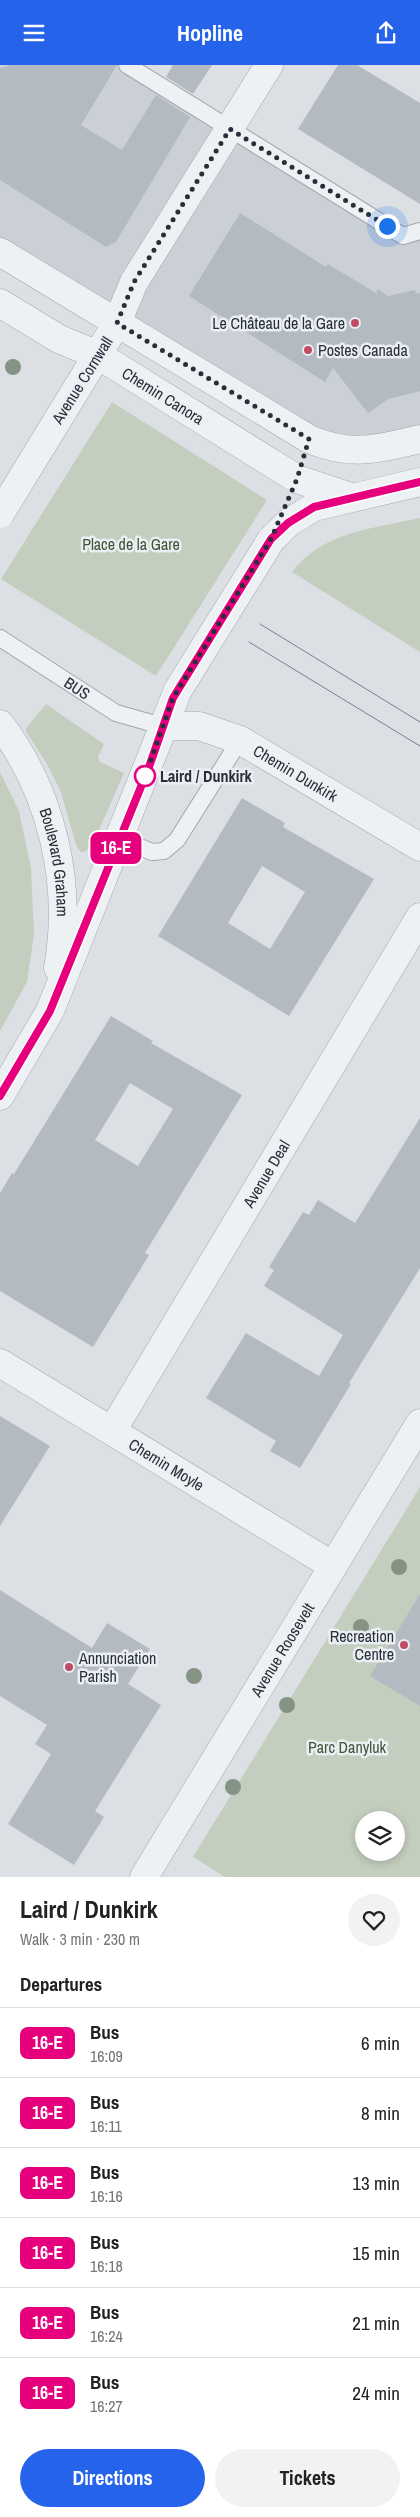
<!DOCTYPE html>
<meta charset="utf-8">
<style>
:root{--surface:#fff;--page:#f2f2f2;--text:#222;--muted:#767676;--line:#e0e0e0;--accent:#2563eb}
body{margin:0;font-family:"Archivo Narrow",sans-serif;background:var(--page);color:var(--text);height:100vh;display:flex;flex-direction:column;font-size:19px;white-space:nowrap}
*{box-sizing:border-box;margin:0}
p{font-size:16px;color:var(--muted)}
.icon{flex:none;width:28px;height:28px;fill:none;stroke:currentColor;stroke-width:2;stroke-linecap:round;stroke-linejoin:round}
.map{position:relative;height:1812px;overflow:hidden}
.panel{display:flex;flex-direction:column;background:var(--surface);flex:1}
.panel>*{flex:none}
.badge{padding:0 10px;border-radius:8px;font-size:18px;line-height:32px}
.controls{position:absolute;left:355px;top:1746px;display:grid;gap:10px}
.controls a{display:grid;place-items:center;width:50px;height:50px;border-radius:50%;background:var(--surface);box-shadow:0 2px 8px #0003;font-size:25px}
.you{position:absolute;width:25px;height:25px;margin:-12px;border:4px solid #fff;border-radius:50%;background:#1a73e8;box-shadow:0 0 0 8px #1a73e833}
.map>.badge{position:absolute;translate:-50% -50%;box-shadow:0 0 0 2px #fff}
h2{padding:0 20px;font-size:19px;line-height:45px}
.round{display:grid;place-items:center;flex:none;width:52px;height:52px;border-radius:26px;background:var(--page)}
.summary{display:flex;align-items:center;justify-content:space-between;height:85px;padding:0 20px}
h1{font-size:24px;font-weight:700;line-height:38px}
.action{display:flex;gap:10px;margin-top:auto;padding:10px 20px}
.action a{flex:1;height:58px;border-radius:30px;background:var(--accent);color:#fff;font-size:20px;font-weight:700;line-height:58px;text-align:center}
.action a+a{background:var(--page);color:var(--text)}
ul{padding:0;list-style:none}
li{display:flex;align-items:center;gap:15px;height:70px;padding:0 20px;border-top:1px solid var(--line)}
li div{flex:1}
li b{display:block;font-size:19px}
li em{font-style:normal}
li .badge{min-width:55px;font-weight:700;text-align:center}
header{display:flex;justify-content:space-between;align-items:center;height:65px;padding:0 20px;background:var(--accent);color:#fff;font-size:22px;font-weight:700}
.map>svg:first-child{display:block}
.built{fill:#cbcfd6}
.green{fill:#c3cebe;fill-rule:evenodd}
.building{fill:#b4bac1;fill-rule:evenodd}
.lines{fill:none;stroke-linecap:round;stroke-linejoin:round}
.service-casing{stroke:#a2a7ae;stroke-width:18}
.minor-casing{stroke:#a2a7ae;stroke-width:29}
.tertiary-casing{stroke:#a2a7ae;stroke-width:29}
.service{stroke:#eef1f4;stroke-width:16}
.minor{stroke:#eef1f4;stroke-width:28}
.tertiary{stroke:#eef1f4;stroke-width:28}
.tram{stroke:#77818d;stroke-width:1}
.tertiary-bridge-casing{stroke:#a2a7ae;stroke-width:29;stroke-linecap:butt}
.tertiary-bridge{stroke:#eef1f4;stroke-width:28}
.tree{fill:#859385}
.line-casing{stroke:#fff;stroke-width:11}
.line{stroke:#e6007e;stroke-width:8}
.walk{stroke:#272f3a;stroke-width:5;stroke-dasharray:0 9}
.poi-dot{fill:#c04b63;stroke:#ebeff3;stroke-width:2}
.stop-dot{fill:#fff;stroke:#e6007e;stroke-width:2.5}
.labels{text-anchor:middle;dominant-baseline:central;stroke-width:5;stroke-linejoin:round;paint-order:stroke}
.poi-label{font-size:16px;fill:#272f3a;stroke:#ebeff3;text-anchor:end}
.street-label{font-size:16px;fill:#272f3a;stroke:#ebeff3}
.park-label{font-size:16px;fill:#3d5436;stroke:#ebeff3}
.stop-label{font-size:16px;font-weight:bold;fill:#272f3a;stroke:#ebeff3;text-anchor:start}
</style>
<header><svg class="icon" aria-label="menu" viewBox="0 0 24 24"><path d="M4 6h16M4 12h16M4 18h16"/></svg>Hopline<svg class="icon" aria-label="share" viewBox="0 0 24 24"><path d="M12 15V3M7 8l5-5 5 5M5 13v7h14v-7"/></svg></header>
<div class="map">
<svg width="420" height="1812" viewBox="0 0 420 1812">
<rect width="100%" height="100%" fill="#dce0e5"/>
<path class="built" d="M 0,0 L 127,0 L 403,171 L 420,166 L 420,369 L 371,382 L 313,370 L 0,178 Z"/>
<g class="green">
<path d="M 112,337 L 267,435 L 156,611 L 1,514 Z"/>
<path d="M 420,453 L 420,587 L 292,507 C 324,466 372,464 420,453 Z"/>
<path d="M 46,639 L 104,679 L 98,692 L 100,697 L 124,708 L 96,772 L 86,786 L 81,787 L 76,780 L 61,727 L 47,699 L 25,665 Z"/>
<path d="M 0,707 L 19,746 L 31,803 L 34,869 L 27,917 L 0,966 Z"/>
<path d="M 420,1422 L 420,1812 L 225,1812 L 193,1792 ZM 364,1755 L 396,1755 L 396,1788 L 364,1788 Z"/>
</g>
<g class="building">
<path d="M 11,0 L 117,0 L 81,60 L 122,85 L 156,30 L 190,52 L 116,177 L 106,182 L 0,115 L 0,3 Z"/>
<path d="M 173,0 L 212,0 L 193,29 L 166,12 Z"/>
<path d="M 338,0 L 357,0 L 420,38 L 420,139 L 298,64 Z"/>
<path d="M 240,148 L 326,202 L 328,199 L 376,228 L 378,224 L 388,231 L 415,225 L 416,229 L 420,228 L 420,326 L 388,334 L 368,348 L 333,303 L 325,317 L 189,231 Z"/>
<path d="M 242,733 L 285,758 L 283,762 L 374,814 L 289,951 L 158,871 ZM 262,801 L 305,827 L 270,884 L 228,858 Z"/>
<path d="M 111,951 L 153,976 L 151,978 L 242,1030 L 145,1188 L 149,1190 L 93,1282 L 0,1226 L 0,1128 L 12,1108 L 14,1109 ZM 130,1018 L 173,1044 L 138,1101 L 95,1075 Z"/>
<path d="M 420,1053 L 420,1203 L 349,1318 L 351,1319 L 300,1403 L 270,1386 L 276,1376 L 206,1333 L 246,1268 L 319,1311 L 343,1270 L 264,1221 L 274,1205 L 269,1202 L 303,1147 L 309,1150 L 318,1135 L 355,1158 Z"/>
<path d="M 0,1351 L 50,1381 L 0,1461 Z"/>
<path d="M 0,1525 L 92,1583 L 107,1558 L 150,1584 L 128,1619 L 161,1640 L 95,1746 L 104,1752 L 74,1800 L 8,1759 L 51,1689 L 35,1679 L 47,1660 L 0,1631 Z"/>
<path d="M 420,1529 L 420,1641 L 370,1611 Z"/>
</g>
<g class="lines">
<defs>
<g id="service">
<path d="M 127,0 L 403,171 L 420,166"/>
<path id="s1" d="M 0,573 L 116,648 L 162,661"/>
<path d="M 120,774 L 152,787 L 164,786 L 177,775 L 240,675"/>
</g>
<g id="minor">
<path id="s2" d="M 162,661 L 199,661 L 240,675 L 420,782"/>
<path id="s3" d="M 0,1298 L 333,1501"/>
<path id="s4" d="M 112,1366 L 420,852"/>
<path id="s5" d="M 144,1812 L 420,1358"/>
</g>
<g id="tertiary">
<path d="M 0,187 L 309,374 C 350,392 378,384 420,374"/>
<path id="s6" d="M 0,238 L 59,274 L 98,290 L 297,414 L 351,432"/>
<path d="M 63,346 L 117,258 L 134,217 L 269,0"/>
<path d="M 271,475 L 288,458 L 314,442 L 420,417"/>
<path id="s7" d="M 0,659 C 52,728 73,818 58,903"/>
<path d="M 0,1031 L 50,946 L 178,625"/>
</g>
</defs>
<use href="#service" class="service-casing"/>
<use href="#minor" class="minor-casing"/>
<use href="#tertiary" class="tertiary-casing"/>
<use href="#service" class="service"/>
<use href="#minor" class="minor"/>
<use href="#tertiary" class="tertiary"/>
<g class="tram">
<path d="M 260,559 L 420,657"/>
<path d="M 249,577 L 420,681"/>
</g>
<defs>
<g id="tertiary-bridge">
<path d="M 0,449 L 63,346"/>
<path d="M 178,625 L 271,475"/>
</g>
</defs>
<use href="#tertiary-bridge" class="tertiary-bridge-casing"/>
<use href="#tertiary-bridge" class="tertiary-bridge"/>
</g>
<g class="tree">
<circle cx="13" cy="302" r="8"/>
<circle cx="399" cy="1502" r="8"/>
<circle cx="361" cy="1562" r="8"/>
<circle cx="194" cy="1611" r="8"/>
<circle cx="287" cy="1640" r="8"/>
<circle cx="233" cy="1722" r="8"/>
</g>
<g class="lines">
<defs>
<path id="line" d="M 0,1031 L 50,946 L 149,702 L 173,633 L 271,474 L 288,458 L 314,442 L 420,417"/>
</defs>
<use href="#line" class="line-casing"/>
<use href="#line" class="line"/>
<path class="walk" d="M 145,711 L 142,720 L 173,633 L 271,474 L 297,414 L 309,374 L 117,258 L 134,217 L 230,64 L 387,161"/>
</g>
<g class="poi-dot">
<circle cx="355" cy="258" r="5"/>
<circle cx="308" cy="285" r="5"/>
<circle cx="404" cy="1580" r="5"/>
<circle cx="69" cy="1602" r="5"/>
</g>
<circle class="stop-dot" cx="145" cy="711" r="10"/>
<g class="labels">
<g class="poi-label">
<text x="345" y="258">Le Château de la Gare</text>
<text x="318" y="285" text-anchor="start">Postes Canada</text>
<text x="394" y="1571">Recreation<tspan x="394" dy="18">Centre</tspan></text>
<text x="79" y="1593" text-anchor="start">Annunciation<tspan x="79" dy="18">Parish</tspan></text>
</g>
<g class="street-label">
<text transform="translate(82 315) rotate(-58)">Avenue Cornwall</text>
<text stroke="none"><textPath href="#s6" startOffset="188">Chemin Canora</textPath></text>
<text stroke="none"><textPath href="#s1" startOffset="92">BUS</textPath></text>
<text stroke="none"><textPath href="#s2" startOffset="145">Chemin Dunkirk</textPath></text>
<text stroke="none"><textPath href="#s7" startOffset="151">Boulevard Graham</textPath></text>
<text stroke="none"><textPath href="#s4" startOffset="300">Avenue Deal</textPath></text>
<text stroke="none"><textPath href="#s3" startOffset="195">Chemin Moyle</textPath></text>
<text stroke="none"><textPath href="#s5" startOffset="266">Avenue Roosevelt</textPath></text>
</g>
<g class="park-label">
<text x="131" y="479">Place de la Gare</text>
<text x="347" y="1682">Parc Danyluk</text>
</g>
<g class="stop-label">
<text x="160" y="711">Laird / Dunkirk</text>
</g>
</g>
</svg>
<div class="controls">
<a><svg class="icon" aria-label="layers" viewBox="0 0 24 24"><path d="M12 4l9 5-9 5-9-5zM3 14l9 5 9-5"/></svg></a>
</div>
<div class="you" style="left:387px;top:161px"></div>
<b class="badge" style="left:116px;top:783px;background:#e6007e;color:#fff">16-E</b>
</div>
<section class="panel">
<div class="summary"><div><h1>Laird / Dunkirk</h1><p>Walk · 3 min · 230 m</p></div><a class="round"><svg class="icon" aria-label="heart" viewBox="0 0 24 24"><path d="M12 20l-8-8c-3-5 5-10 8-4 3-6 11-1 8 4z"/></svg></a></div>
<h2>Departures</h2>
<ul>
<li><span class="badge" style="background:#e6007e;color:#fff">16-E</span><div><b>Bus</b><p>16:09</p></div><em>6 min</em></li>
<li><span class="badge" style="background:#e6007e;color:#fff">16-E</span><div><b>Bus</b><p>16:11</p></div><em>8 min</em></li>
<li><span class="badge" style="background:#e6007e;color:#fff">16-E</span><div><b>Bus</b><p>16:16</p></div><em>13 min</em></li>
<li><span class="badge" style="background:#e6007e;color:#fff">16-E</span><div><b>Bus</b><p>16:18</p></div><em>15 min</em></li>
<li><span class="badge" style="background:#e6007e;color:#fff">16-E</span><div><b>Bus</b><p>16:24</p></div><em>21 min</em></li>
<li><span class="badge" style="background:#e6007e;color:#fff">16-E</span><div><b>Bus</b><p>16:27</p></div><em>24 min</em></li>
</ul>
<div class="action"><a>Directions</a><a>Tickets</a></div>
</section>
